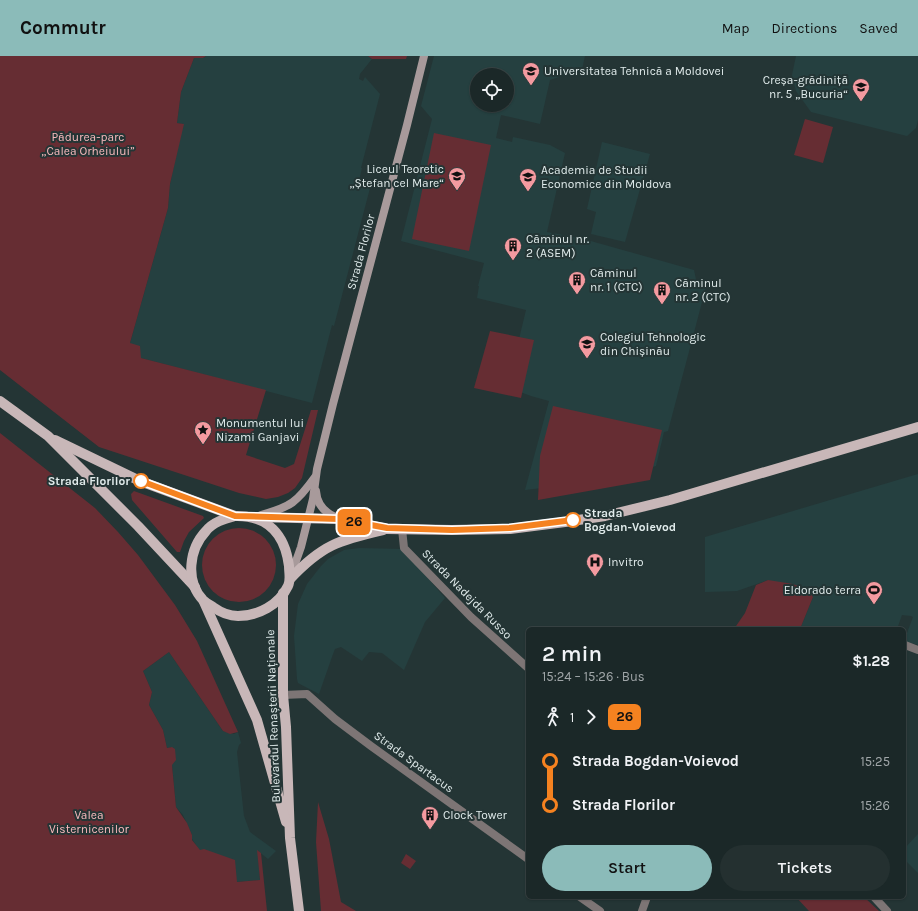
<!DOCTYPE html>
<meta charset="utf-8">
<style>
:root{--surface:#1b2828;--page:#243030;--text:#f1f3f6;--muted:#a0a6a8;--line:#394445;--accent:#8bbbb9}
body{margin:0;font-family:Karla,sans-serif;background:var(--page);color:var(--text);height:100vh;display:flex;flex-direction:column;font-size:15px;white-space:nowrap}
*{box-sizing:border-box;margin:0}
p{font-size:13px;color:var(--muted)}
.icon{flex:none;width:22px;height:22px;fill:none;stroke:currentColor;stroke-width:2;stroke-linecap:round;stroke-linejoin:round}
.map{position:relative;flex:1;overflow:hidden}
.drawer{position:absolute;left:526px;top:571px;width:380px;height:272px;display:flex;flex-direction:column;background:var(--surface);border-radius:6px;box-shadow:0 1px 3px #0004,0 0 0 1px var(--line)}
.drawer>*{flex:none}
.badge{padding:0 8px;border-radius:6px;font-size:14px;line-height:26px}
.controls{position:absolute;left:470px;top:12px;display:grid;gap:8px}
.controls a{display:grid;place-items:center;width:44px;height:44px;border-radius:50%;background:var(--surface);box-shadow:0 1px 3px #0004,0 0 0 1px var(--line);font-size:20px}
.map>.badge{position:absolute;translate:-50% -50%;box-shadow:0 0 0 2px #fff}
.legs{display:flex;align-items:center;gap:6px;height:44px;padding:0 16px;font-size:13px}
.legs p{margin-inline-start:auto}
.summary{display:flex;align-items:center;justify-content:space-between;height:68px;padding:0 16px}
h1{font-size:22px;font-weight:600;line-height:30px}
.primary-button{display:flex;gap:8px;margin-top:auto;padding:8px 16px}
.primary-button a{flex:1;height:46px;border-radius:24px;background:var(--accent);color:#111;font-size:16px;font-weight:600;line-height:46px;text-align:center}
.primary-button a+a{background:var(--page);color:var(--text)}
ul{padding:0 16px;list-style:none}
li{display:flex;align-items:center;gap:14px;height:44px;font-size:15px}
li i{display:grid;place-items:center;width:6px;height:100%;margin:0 5px;background:currentColor}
li i::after{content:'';width:10px;height:10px;margin:-5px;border:3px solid;border-radius:50%;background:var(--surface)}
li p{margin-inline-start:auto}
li:first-child i{background:linear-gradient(#0000 50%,currentColor 0)}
li:last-child i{background:linear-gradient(currentColor 50%,#0000 0)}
header{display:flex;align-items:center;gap:24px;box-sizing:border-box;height:56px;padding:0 20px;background:var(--accent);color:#111}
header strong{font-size:19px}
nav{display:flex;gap:22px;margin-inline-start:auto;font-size:14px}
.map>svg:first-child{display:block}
.built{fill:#254040;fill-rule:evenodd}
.green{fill:#662d33}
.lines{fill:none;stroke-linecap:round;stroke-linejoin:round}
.street{stroke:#7d7575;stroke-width:8}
.secondary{stroke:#a89a9b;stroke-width:8}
.primary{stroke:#c8b7b8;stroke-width:10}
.line-1-casing{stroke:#fff;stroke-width:9}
.line-1{stroke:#f58220;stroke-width:6}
.stop-1-dot{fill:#fff;stroke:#f58220;stroke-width:2}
.labels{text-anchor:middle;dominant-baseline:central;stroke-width:4;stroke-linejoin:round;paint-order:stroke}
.poi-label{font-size:12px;fill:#e0ebeb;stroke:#243535;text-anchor:start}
.park-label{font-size:12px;fill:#f9babd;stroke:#243535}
.street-label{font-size:12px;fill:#e0ebeb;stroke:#243535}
.stop-label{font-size:12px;font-weight:bold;fill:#e0ebeb;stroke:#243535;text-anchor:end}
</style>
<header>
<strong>Commutr</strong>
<nav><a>Map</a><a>Directions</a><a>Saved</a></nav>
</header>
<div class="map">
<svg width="918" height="855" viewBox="0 0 918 855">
<rect width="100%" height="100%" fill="#243535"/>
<g class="built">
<path d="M 206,0 L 368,0 L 372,3 L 360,18 L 359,23 L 363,25 L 365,21 L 380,38 L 361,112 L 362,112 L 358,129 L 370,132 L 334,270 L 332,269 L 312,347 L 141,302 L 130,287 L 168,152 L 170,128 L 183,68 L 177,67 L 181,36 L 194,2 L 203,2 Z"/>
<path d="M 434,0 L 585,0 L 581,18 L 572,17 L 550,24 L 540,68 L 501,59 L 496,82 L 512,86 L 513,81 L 550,89 L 565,97 L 547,176 L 580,182 L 694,214 L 697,228 L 706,231 L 668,375 L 664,376 L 656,410 L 592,426 L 525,434 L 549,345 L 531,340 L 482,322 L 519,283 L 526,254 L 477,242 L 479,230 L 478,230 L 484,207 L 401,185 L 432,63 L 421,50 ZM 477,19 L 507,19 L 507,49 L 477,49 Z"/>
<path d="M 796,0 L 918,0 L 918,64 L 916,72 L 907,80 L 811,56 L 796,35 L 792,19 Z"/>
<path d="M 602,86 L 650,98 L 625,186 L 591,178 L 596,156 L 587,153 Z"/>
<path d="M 918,418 L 918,589 L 904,585 L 913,561 L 911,560 L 902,559 L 897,573 L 800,573 L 813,541 L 768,524 L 737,535 L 705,536 L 705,481 Z"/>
<path d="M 359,492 L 403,493 L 445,542 L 425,566 L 404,614 L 382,597 L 369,596 L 362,605 L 341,591 L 335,593 L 333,598 L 319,638 L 298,627 L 297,623 L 294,580 L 298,548 L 307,528 L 321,510 L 328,503 L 344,494 Z"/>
<path d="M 169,596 L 223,675 L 234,678 L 238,676 L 241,687 L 239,689 L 237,696 L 244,760 L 250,776 L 276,795 L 268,803 L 258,795 L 260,824 L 236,826 L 200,795 L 192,783 L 192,779 L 183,759 L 176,751 L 172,709 L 172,691 L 167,692 L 163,674 L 149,649 L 152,636 L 143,615 Z"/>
<path d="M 918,778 L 918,817 L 904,803 L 904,793 Z"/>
</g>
<g class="green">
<path d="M 0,0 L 206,0 L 203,2 L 194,2 L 181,36 L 177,67 L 184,68 L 170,128 L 168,152 L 130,287 L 140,290 L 141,302 L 266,334 L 246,399 L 285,412 L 294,408 L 311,354 L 318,354 L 302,422 L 295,432 L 288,437 L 278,441 L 266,443 L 239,437 L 99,391 L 0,314 Z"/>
<path d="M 368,0 L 407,0 L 406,3 L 372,3 Z"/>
<path d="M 805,63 L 833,71 L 823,107 L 794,99 Z"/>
<path d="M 434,77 L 491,89 L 469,195 L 412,183 Z"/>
<path d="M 490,275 L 534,284 L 521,342 L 474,332 Z"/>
<path d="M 553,350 L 662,374 L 650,424 L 538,444 L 540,400 Z"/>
<path d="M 0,377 L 95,452 L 118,476 L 138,499 L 175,549 L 197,585 L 238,676 L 230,678 L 223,675 L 169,596 L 143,615 L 152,636 L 149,649 L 163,674 L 167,692 L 172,691 L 175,693 L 176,704 L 172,709 L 176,751 L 187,767 L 192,779 L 192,784 L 200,794 L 204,793 L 235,804 L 237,826 L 260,824 L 257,794 L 261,797 L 267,855 L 0,855 Z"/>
<path d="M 134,435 L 203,460 L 204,462 L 189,476 L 184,485 L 180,496 L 177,496 L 132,444 L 131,438 Z"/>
<circle cx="239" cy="509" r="37"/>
<path d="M 768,524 L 793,528 L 808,534 L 813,541 L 800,573 L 734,573 L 745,557 L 756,529 Z"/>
<path d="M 318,746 L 329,783 L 341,846 L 356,855 L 321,855 L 316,786 Z"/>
<path d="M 406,798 L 416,805 L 410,813 L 401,807 Z"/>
<path d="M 796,841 L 864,841 L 879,855 L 809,855 Z"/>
</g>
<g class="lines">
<g class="street">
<path d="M 402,473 L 404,492 L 471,561 L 528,612"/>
<path d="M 904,591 L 905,589 L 918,594"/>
<path d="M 283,639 L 307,638 L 335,663 L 371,690 L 528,803"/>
<path d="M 580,841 L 600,855"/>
<path d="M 874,841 L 887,855"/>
<path d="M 642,855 L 647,841"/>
</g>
<g class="secondary">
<path d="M 316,435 C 317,449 325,457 337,462"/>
<path d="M 261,459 C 291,451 297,446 315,421"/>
<path d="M 290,522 L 301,491 L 313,443 L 317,413 L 333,348 L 407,69 L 424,0"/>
</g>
<g class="primary">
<path d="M 0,345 L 48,380 L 138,470 L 195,531"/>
<path d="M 55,384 L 140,425 L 235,460"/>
<path d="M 235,460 C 268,459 285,479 289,510 C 289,517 291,524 288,530 C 279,549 258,560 238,560 C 230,560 220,556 213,551 C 210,549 206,547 203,544 C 185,525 189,493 206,475 C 213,466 224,463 235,460 Z"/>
<path d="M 253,461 L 339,463 L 387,473 L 452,474 L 510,473 L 565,466 L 605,460 L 670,444 L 918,371"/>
<path d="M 290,523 C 322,489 339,484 383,474"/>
<path d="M 283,537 L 283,639 L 286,671 L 290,782 L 299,855"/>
<path d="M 204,546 L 257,664 L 286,766"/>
</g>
</g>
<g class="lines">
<defs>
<path id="line-1" d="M 141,425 L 235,460 L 339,463 L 387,472 L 452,474 L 510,472 L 573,464"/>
</defs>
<use href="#line-1" class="line-1-casing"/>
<use href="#line-1" class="line-1"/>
</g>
<defs>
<symbol id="university-pin" viewBox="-11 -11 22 30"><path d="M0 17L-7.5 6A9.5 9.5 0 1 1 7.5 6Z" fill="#f49aa0" stroke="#243535"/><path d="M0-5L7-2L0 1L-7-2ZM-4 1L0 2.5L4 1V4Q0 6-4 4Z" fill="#111"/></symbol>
<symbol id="school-pin" viewBox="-11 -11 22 30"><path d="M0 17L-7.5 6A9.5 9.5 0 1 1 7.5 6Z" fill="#f49aa0" stroke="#243535"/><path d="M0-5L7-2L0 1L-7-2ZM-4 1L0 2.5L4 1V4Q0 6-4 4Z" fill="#111"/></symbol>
<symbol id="building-pin" viewBox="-11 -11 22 30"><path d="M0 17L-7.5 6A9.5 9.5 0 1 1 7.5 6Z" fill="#f49aa0" stroke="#243535"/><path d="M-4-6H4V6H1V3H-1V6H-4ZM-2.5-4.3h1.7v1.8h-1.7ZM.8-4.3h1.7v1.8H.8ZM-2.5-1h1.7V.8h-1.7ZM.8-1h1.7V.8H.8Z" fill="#111"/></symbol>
<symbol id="sight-pin" viewBox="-11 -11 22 30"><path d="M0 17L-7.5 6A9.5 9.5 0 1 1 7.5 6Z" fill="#f49aa0" stroke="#243535"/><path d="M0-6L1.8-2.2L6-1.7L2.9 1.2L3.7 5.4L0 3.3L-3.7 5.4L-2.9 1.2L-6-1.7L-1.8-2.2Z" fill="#111"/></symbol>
<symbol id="hospital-pin" viewBox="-11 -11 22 30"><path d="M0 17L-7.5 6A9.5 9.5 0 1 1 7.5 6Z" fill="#f49aa0" stroke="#243535"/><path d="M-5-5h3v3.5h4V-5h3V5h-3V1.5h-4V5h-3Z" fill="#111"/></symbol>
<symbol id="stadium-pin" viewBox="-11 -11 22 30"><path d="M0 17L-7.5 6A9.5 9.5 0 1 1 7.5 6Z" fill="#f49aa0" stroke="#243535"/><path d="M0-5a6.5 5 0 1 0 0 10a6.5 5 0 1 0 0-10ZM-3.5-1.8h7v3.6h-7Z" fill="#111"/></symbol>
</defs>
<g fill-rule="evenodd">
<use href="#university-pin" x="521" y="5" width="20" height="27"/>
<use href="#school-pin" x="851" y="21" width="20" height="27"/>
<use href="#school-pin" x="447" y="110" width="20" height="27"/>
<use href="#university-pin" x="518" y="111" width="20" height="27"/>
<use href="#building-pin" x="503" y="180" width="20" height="27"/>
<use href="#building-pin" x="567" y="214" width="20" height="27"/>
<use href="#building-pin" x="652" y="224" width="20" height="27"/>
<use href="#university-pin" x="577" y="278" width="20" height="27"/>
<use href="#sight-pin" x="193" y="364" width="20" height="27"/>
<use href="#hospital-pin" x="585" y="496" width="20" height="27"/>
<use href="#stadium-pin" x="864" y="524" width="20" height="27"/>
<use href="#building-pin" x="420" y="749" width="20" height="27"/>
</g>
<g class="stop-1-dot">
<circle cx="141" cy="425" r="7"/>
<circle cx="573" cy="464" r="7"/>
</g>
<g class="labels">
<g class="poi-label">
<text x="544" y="15">Universitatea Tehnică a Moldovei</text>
<text x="848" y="24" text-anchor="end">Creșa-grădiniță<tspan x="848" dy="14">nr. 5 „Bucuria“</tspan></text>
<text x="444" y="113" text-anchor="end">Liceul Teoretic<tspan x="444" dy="14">„Ștefan cel Mare“</tspan></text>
<text x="541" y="114">Academia de Studii<tspan x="541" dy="14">Economice din Moldova</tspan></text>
<text x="526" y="183">Căminul nr.<tspan x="526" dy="14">2 (ASEM)</tspan></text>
<text x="590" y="217">Căminul<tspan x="590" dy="14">nr. 1 (CTC)</tspan></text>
<text x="675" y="227">Căminul<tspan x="675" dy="14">nr. 2 (CTC)</tspan></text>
<text x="600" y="281">Colegiul Tehnologic<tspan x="600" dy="14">din Chișinău</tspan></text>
<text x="216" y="367">Monumentul lui<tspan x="216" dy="14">Nizami Ganjavi</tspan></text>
<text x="608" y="506">Invitro</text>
<text x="861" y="534" text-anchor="end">Eldorado terra</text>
<text x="443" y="759">Clock Tower</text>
</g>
<g class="park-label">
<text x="88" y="81">Pădurea-parc<tspan x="88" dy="14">„Calea Orheiului”</tspan></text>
<text x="89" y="759">Valea<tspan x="89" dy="14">Visternicenilor</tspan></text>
</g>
<g class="street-label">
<text transform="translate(361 196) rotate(-75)">Strada Florilor</text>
<text transform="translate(467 538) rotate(45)">Strada Nadejda Russo</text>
<text transform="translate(273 660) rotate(-92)">Bulevardul Renașterii Naționale</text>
<text transform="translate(414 706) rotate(36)">Strada Spartacus</text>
</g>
<g class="stop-label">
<text x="130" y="425">Strada Florilor</text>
<text x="584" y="457" text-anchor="start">Strada<tspan x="584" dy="14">Bogdan-Voievod</tspan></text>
</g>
</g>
</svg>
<div class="controls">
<a><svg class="icon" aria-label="locate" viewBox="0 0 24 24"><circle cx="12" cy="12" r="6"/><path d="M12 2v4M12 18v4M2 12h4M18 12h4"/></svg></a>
</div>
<b class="badge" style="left:354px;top:466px;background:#f58220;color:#111">26</b>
<section class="drawer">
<div class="summary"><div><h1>2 min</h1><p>15:24 – 15:26 · Bus</p></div><b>$1.28</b></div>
<div class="legs"><svg class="icon" aria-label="walk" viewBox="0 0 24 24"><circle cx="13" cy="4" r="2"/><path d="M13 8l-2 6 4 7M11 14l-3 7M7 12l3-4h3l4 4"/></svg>1<svg class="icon" aria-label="forward" viewBox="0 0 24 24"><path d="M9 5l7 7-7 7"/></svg><b class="badge" style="background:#f58220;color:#111">26</b></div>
<ul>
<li><i style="color:#f58220"></i><b>Strada Bogdan-Voievod</b><p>15:25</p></li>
<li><i style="color:#f58220"></i><b>Strada Florilor</b><p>15:26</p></li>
</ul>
<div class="primary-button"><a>Start</a><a>Tickets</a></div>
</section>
</div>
